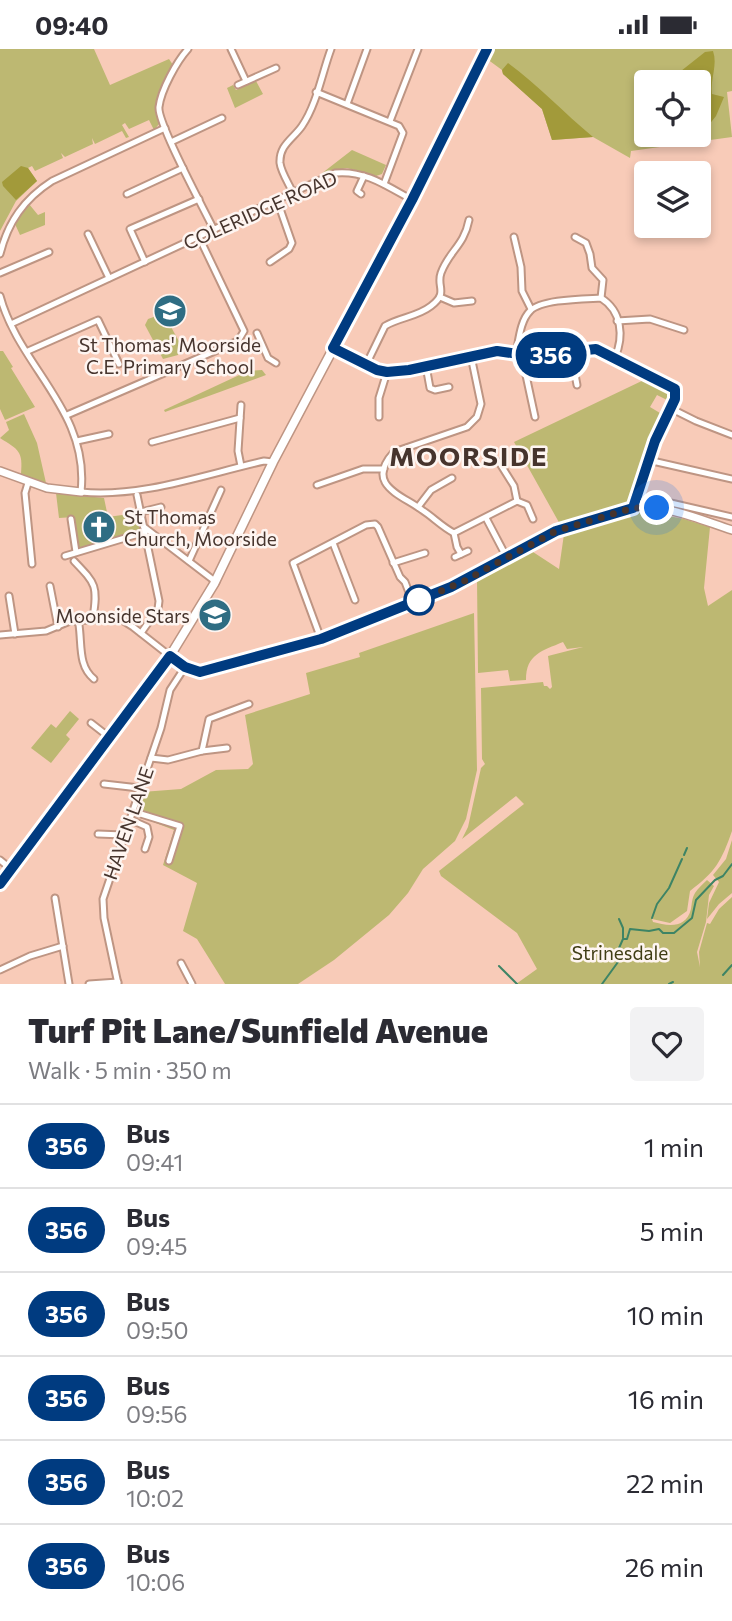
<!DOCTYPE html>
<meta charset="utf-8">
<style>
:root{--surface:#fff;--page:#f2f2f3;--text:#2b2b33;--muted:#7c7c81;--line:#e1e1e2}
body{margin:0;font-family:Commissioner,sans-serif;background:var(--page);color:var(--text);height:100vh;display:flex;flex-direction:column;font-size:26px;white-space:nowrap}
*{box-sizing:border-box;margin:0}
p{font-size:23px;color:var(--muted)}
.icon{flex:none;width:38px;height:38px;fill:none;stroke:currentColor;stroke-width:2;stroke-linecap:round;stroke-linejoin:round}
.map{position:relative;height:935px;overflow:hidden}
.sheet{display:flex;flex-direction:column;background:var(--surface);flex:1}
.sheet>*{flex:none}
.badge{padding:0 14px;border-radius:23px;font-size:24px;line-height:46px}
.fabs{position:absolute;left:634px;top:21px;display:grid;gap:14px}
.fabs a{display:grid;place-items:center;width:77px;height:77px;border-radius:7px;background:var(--surface);box-shadow:0 4px 10px #0003;font-size:35px}
.you{position:absolute;width:35px;height:35px;margin:-18px;border:5px solid #fff;border-radius:50%;background:#1a73e8;box-shadow:0 0 0 10px #1a73e833}
.map>.badge{position:absolute;translate:-50% -50%;box-shadow:0 0 0 4px #fff}
.round{display:grid;place-items:center;flex:none;width:74px;height:74px;border-radius:7px;background:var(--page)}
.head{display:flex;align-items:center;justify-content:space-between;height:119px;padding:0 28px}
h1{font-size:33px;font-weight:800;line-height:52px}
ul{padding:0;list-style:none}
li{display:flex;align-items:center;gap:21px;height:84px;padding:0 28px;border-top:2px solid var(--line)}
li div{flex:1}
li b{display:block;font-size:26px}
li em{font-style:normal}
li .badge{min-width:77px;font-weight:700;text-align:center}
.status{display:flex;justify-content:space-between;align-items:center;height:49px;padding:0 35px;background:var(--surface);direction:ltr}
.status svg{height:19px;fill:currentColor}
.map>svg:first-child{display:block}
.green{fill:#bdb872;fill-rule:evenodd}
.forest{fill:#a29a3a}
.lines{fill:none;stroke-linecap:round;stroke-linejoin:round}
.stream{stroke:#3d8465;stroke-width:2}
.street-casing{stroke:#be9583;stroke-width:9}
.secondary-casing{stroke:#be9583;stroke-width:10}
.primary-casing{stroke:#be9583;stroke-width:11}
.street{stroke:#fff;stroke-width:5}
.secondary{stroke:#fff;stroke-width:7}
.primary{stroke:#fff;stroke-width:8}
.line-casing{stroke:#fff;stroke-width:16}
.line{stroke:#003b80;stroke-width:10}
.walk{stroke:#46342d;stroke-width:7;stroke-dasharray:0 12.6}
.stop-dot{fill:#fff;stroke:#003b80;stroke-width:3.5}
.labels{text-anchor:middle;dominant-baseline:central;stroke-width:5;stroke-linejoin:round;paint-order:stroke}
.street-label{font-size:19px;fill:#46342d;stroke:#fef5f1}
.poi-label{font-size:19px;fill:#46342d;stroke:#fef5f1}
.park-label{font-size:19px;fill:#403d15;stroke:#fef5f1}
.district-label{font-size:26px;font-weight:bold;letter-spacing:2px;fill:#46342d;stroke:#fef5f1}
</style>
<div class="status"><b>09:40</b><svg viewBox="0 0 49 12"><path d="M0 12V9h3v3zM5 12V6h3v6zM10 12V3h3v9zM15 12V0h3v12zM26 1h20v11H26zM47 4h2v5h-2z"/></svg></div>
<div class="map">
<svg width="732" height="935" viewBox="0 0 732 935">
<rect width="100%" height="100%" fill="#f8cbb8"/>
<g class="green">
<path d="M 0,0 L 94,0 L 110,36 L 169,10 L 173,16 C 164,36 156,54 159,75 L 154,81 L 149,71 L 129,80 L 125,74 L 122,76 L 129,88 L 126,89 L 122,82 L 95,95 L 92,89 L 93,95 L 65,108 L 61,104 L 63,109 L 35,122 L 32,117 L 28,119 L 37,132 L 16,152 L 0,182 Z"/>
<path d="M 491,0 L 732,0 L 732,42 L 727,43 L 732,88 L 631,102 L 630,109 L 593,88 L 552,91 L 542,60 L 503,25 L 502,21 L 487,10 ZM 646,33 L 698,33 L 698,86 L 646,86 Z"/>
<path d="M 256,32 L 263,45 L 235,59 L 227,39 L 233,36 L 236,41 Z"/>
<path d="M 352,101 L 386,116 L 382,125 L 376,127 L 347,119 L 321,125 Z"/>
<path d="M 29,155 L 38,166 L 45,163 L 45,176 L 20,186 L 15,175 Z"/>
<path d="M 159,266 L 165,267 L 181,296 L 178,306 L 163,310 L 145,276 L 148,270 Z"/>
<path d="M 0,302 L 3,302 L 13,318 L 11,319 L 35,358 L 5,371 L 0,360 Z"/>
<path d="M 262,321 L 266,326 L 165,363 L 164,361 L 248,322 Z"/>
<path d="M 648,329 L 670,341 L 669,352 L 657,346 L 650,358 L 660,364 L 660,372 L 627,455 L 561,477 L 514,393 Z"/>
<path d="M 24,365 L 37,394 L 46,434 L 21,425 C 23,402 19,401 0,389 L 9,381 L 6,373 Z"/>
<path d="M 56,444 L 104,449 L 108,468 L 136,464 L 142,482 L 77,500 L 74,468 L 59,469 Z"/>
<path d="M 643,462 L 684,470 L 710,478 L 704,539 L 708,557 L 732,541 L 732,782 C 721,813 716,822 690,842 L 687,862 L 670,874 L 652,870 L 653,873 C 668,877 686,880 691,860 C 692,854 692,849 695,844 C 698,839 703,835 707,831 L 714,837 L 709,846 L 706,873 L 697,903 L 700,918 L 699,903 L 707,874 L 710,875 L 719,860 L 732,848 L 732,935 L 516,935 L 537,920 L 517,884 L 441,827 L 439,822 L 524,755 L 516,747 L 462,790 L 468,778 L 481,719 L 485,715 L 482,710 L 481,639 L 543,633 L 544,637 L 547,637 L 550,640 L 552,638 L 548,607 L 583,598 L 567,600 L 563,593 C 542,602 526,605 526,631 L 510,632 L 508,621 L 478,624 L 477,530 L 533,500 L 533,503 L 559,520 L 564,485 L 592,474 Z"/>
<path d="M 474,564 L 477,721 L 466,770 L 455,792 L 423,820 L 408,844 L 389,866 L 334,911 L 298,935 L 225,935 L 197,890 L 183,882 L 197,834 L 163,816 L 174,781 L 135,766 L 142,743 L 181,740 L 216,721 L 248,720 L 253,715 L 245,666 L 310,645 L 306,624 L 360,608 L 359,604 Z"/>
<path d="M 70,662 L 79,670 L 66,686 L 70,690 L 51,714 L 31,699 L 51,675 L 56,679 Z"/>
<path d="M 732,791 L 732,844 L 719,855 L 707,870 L 709,854 L 719,833 L 713,826 L 726,810 Z"/>
</g>
<g class="forest">
<path d="M 713,2 C 718,16 710,30 712,45 L 724,48 L 716,67 L 699,88 L 683,91 L 666,90 L 666,86 L 698,86 L 698,33 L 680,33 L 681,22 L 705,3 Z"/>
<path d="M 508,14 C 538,36 564,64 593,88 L 552,91 L 542,60 L 503,25 L 502,21 Z"/>
<path d="M 21,117 L 28,119 L 37,132 L 16,151 L 3,137 L 2,133 Z"/>
</g>
<g class="lines">
<g class="stream">
<path d="M 684,806 L 687,799"/>
<path d="M 652,869 L 657,855 L 669,839 L 682,810"/>
<path d="M 619,870 L 623,879 L 623,889"/>
<path d="M 499,917 L 517,935"/>
<path d="M 723,926 L 732,916"/>
<path d="M 602,935 L 618,913 L 619,899 L 623,890 L 627,890 L 630,880 L 649,882 L 659,880 L 663,884 L 674,884 L 692,869 L 696,851 L 715,831 L 723,827 L 732,815"/>
<path d="M 669,935 L 673,933"/>
</g>
<defs>
<g id="street">
<path d="M 188,0 C 177,12 161,41 159,58 C 157,74 204,160 214,181"/>
<path d="M 231,0 L 246,32"/>
<path d="M 238,36 L 276,19"/>
<path d="M 316,43 L 399,77 L 403,84 L 384,135"/>
<path d="M 347,55 L 367,0"/>
<path d="M 390,72 L 418,0"/>
<path d="M 171,93 L 222,69"/>
<path d="M 293,144 C 289,135 281,123 280,114 C 279,96 293,90 302,77 C 317,55 322,24 331,0"/>
<path d="M 127,145 L 183,119"/>
<path d="M 361,145 L 357,142 L 364,127"/>
<path d="M 88,185 L 109,229"/>
<path d="M 514,188 L 521,218 L 522,242 L 531,260"/>
<path d="M 575,188 L 586,194 L 590,205 L 592,219 L 603,231 L 601,249"/>
<path d="M 0,205 C 8,173 24,150 52,132 L 165,79"/>
<path d="M 145,213 L 130,180 L 199,150"/>
<path d="M 270,213 L 289,200 L 292,194 L 277,151"/>
<path d="M 0,224 L 49,203"/>
<path d="M 0,247 C 19,318 90,362 81,443 C 141,449 206,425 264,412 L 273,413"/>
<path d="M 440,248 L 454,254 L 472,252"/>
<path d="M 617,272 L 650,270 L 684,281"/>
<path d="M 11,275 L 335,124 C 365,121 387,137 412,151"/>
<path d="M 257,284 L 268,309 L 276,314"/>
<path d="M 333,299 L 377,321 L 387,323 L 409,322 L 497,302 L 532,308 L 596,300 L 675,340 C 677,353 661,377 656,391 C 647,412 637,436 633,459"/>
<path d="M 28,302 L 98,271 L 119,315"/>
<path d="M 571,304 L 577,336"/>
<path d="M 516,305 C 519,291 520,272 530,262 C 541,250 584,250 601,249 C 622,262 624,288 615,308"/>
<path d="M 525,306 L 524,317 L 535,368"/>
<path d="M 471,307 L 481,355 L 477,368 L 467,378 L 394,403 C 364,436 402,446 422,461 C 433,468 442,478 454,484 L 517,452"/>
<path d="M 366,316 L 385,277 C 400,268 417,268 431,257 C 449,243 436,238 441,224 C 449,202 464,197 469,171"/>
<path d="M 426,317 L 430,339 L 435,341 L 449,338"/>
<path d="M 670,359 L 696,372 L 732,386"/>
<path d="M 67,366 L 238,292 L 244,282 L 199,188"/>
<path d="M 379,368 L 379,349 L 387,323"/>
<path d="M 77,392 L 109,385"/>
<path d="M 152,393 L 240,369"/>
<path d="M 648,411 L 732,430"/>
<path d="M 499,413 L 514,437 L 517,452"/>
<path d="M 241,417 L 238,402 L 241,356"/>
<path d="M 28,434 L 25,444 L 32,515"/>
<path d="M 317,436 L 363,420 L 384,420"/>
<path d="M 137,446 L 159,552 L 158,560 L 141,584"/>
<path d="M 636,446 L 732,468"/>
<path d="M 517,452 L 527,456 L 533,470"/>
<path d="M 418,458 L 431,441 L 452,429"/>
<path d="M 141,463 L 161,458"/>
<path d="M 486,469 L 507,509"/>
<path d="M 71,470 L 76,503"/>
<path d="M 144,478 L 216,533"/>
<path d="M 454,484 L 457,498 L 461,505"/>
<path d="M 333,494 L 355,551"/>
<path d="M 65,507 L 145,483"/>
<path d="M 455,508 L 468,502"/>
<path d="M 74,512 C 96,535 98,537 93,569"/>
<path d="M 189,512 L 221,441"/>
<path d="M 393,514 L 425,504"/>
<path d="M 50,537 L 58,578"/>
<path d="M 9,547 L 15,585"/>
<path d="M 77,572 L 79,576 C 82,596 78,617 94,630"/>
<path d="M 0,586 L 46,582 L 70,572 L 110,570 L 122,571 L 133,578 L 170,607"/>
<path d="M 321,590 L 293,514 L 366,476 L 375,475 L 378,478 L 400,528 L 405,533 L 413,554"/>
<path d="M 91,674 L 109,688"/>
<path d="M 202,702 L 227,699"/>
<path d="M 151,709 L 168,711 L 202,702 L 209,670 L 249,655"/>
<path d="M 104,735 L 139,739"/>
<path d="M 131,762 L 180,777 L 169,812"/>
<path d="M 129,770 L 147,778 L 149,788 L 145,800"/>
<path d="M 98,785 L 123,786"/>
<path d="M 0,811 L 11,820"/>
<path d="M 55,849 L 69,935"/>
<path d="M 181,914 L 192,935"/>
<path d="M 0,921 L 30,907 L 63,897"/>
<path d="M 89,935 L 118,933"/>
<path d="M 118,935 L 104,869 L 103,850 L 161,679 L 170,641 L 185,618"/>
</g>
<g id="secondary">
<path d="M 0,422 L 47,439 L 81,443"/>
<path d="M 170,607 L 185,618 L 200,623 L 321,590 L 451,538 L 556,482 L 633,459 C 666,455 701,471 732,481"/>
</g>
<path id="primary" d="M 0,835 L 170,607 L 214,535 L 273,413 L 412,151 L 487,0"/>
</defs>
<use href="#street" class="street-casing"/>
<use href="#secondary" class="secondary-casing"/>
<use href="#primary" class="primary-casing"/>
<use href="#street" class="street"/>
<use href="#secondary" class="secondary"/>
<use href="#primary" class="primary"/>
</g>
<g class="lines">
<defs>
<path id="line" d="M 0,835 L 170,607 L 185,618 L 200,623 L 321,590 L 451,538 L 556,482 L 633,459 L 655,392 L 675,350 L 675,340 L 596,300 L 532,307 L 497,302 L 409,321 L 387,323 L 377,321 L 333,299 L 412,151 L 487,0"/>
</defs>
<use href="#line" class="line-casing"/>
<use href="#line" class="line"/>
<path class="walk" d="M 419,551 L 413,554 L 464,532 L 556,482 L 633,459 L 657,459"/>
</g>
<defs>
<symbol id="school-disc" viewBox="-11 -11 22 22"><circle r="9.5" fill="#2f6d83" stroke="#fef5f1"/><path d="M0-5L7-2L0 1L-7-2ZM-4 1L0 2.5L4 1V4Q0 6-4 4Z" fill="#fff"/></symbol>
<symbol id="church-disc" viewBox="-11 -11 22 22"><circle r="9.5" fill="#2f6d83" stroke="#fef5f1"/><path d="M-1.2-6h2.4v3.5h3.3v2.4h-3.3V6h-2.4V-.1h-3.3v-2.4h3.3Z" fill="#fff"/></symbol>
</defs>
<g fill-rule="evenodd">
<use href="#school-disc" x="151" y="243" width="38" height="38"/>
<use href="#church-disc" x="80" y="459" width="38" height="38"/>
<use href="#school-disc" x="196" y="547" width="38" height="38"/>
</g>
<circle class="stop-dot" cx="419" cy="551" r="14"/>
<g class="labels">
<g class="street-label">
<text transform="translate(260 161) rotate(-24)">COLERIDGE ROAD</text>
<text transform="translate(128 774) rotate(-71)">HAVEN LANE</text>
</g>
<g class="poi-label">
<text x="170" y="295">St Thomas' Moorside<tspan x="170" dy="22">C.E. Primary School</tspan></text>
<text x="124" y="467" text-anchor="start">St Thomas<tspan x="124" dy="22">Church, Moorside</tspan></text>
<text x="190" y="566" text-anchor="end">Moonside Stars</text>
</g>
<g class="park-label">
<text x="620" y="903">Strinesdale</text>
</g>
<g class="district-label">
<text x="469" y="406">MOORSIDE</text>
</g>
</g>
</svg>
<div class="fabs">
<a><svg class="icon" aria-label="locate" viewBox="0 0 24 24"><circle cx="12" cy="12" r="6"/><path d="M12 2v4M12 18v4M2 12h4M18 12h4"/></svg></a>
<a><svg class="icon" aria-label="layers" viewBox="0 0 24 24"><path d="M12 4l9 5-9 5-9-5zM3 14l9 5 9-5"/></svg></a>
</div>
<div class="you" style="left:657px;top:459px"></div>
<b class="badge" style="left:551px;top:306px;background:#003b80;color:#fff">356</b>
</div>
<section class="sheet">
<div class="head"><div><h1>Turf Pit Lane/Sunfield Avenue</h1><p>Walk · 5 min · 350 m</p></div><a class="round"><svg class="icon" aria-label="heart" viewBox="0 0 24 24"><path d="M12 20l-8-8c-3-5 5-10 8-4 3-6 11-1 8 4z"/></svg></a></div>
<ul>
<li><span class="badge" style="background:#003b80;color:#fff">356</span><div><b>Bus</b><p>09:41</p></div><em>1 min</em></li>
<li><span class="badge" style="background:#003b80;color:#fff">356</span><div><b>Bus</b><p>09:45</p></div><em>5 min</em></li>
<li><span class="badge" style="background:#003b80;color:#fff">356</span><div><b>Bus</b><p>09:50</p></div><em>10 min</em></li>
<li><span class="badge" style="background:#003b80;color:#fff">356</span><div><b>Bus</b><p>09:56</p></div><em>16 min</em></li>
<li><span class="badge" style="background:#003b80;color:#fff">356</span><div><b>Bus</b><p>10:02</p></div><em>22 min</em></li>
<li><span class="badge" style="background:#003b80;color:#fff">356</span><div><b>Bus</b><p>10:06</p></div><em>26 min</em></li>
</ul>
</section>
